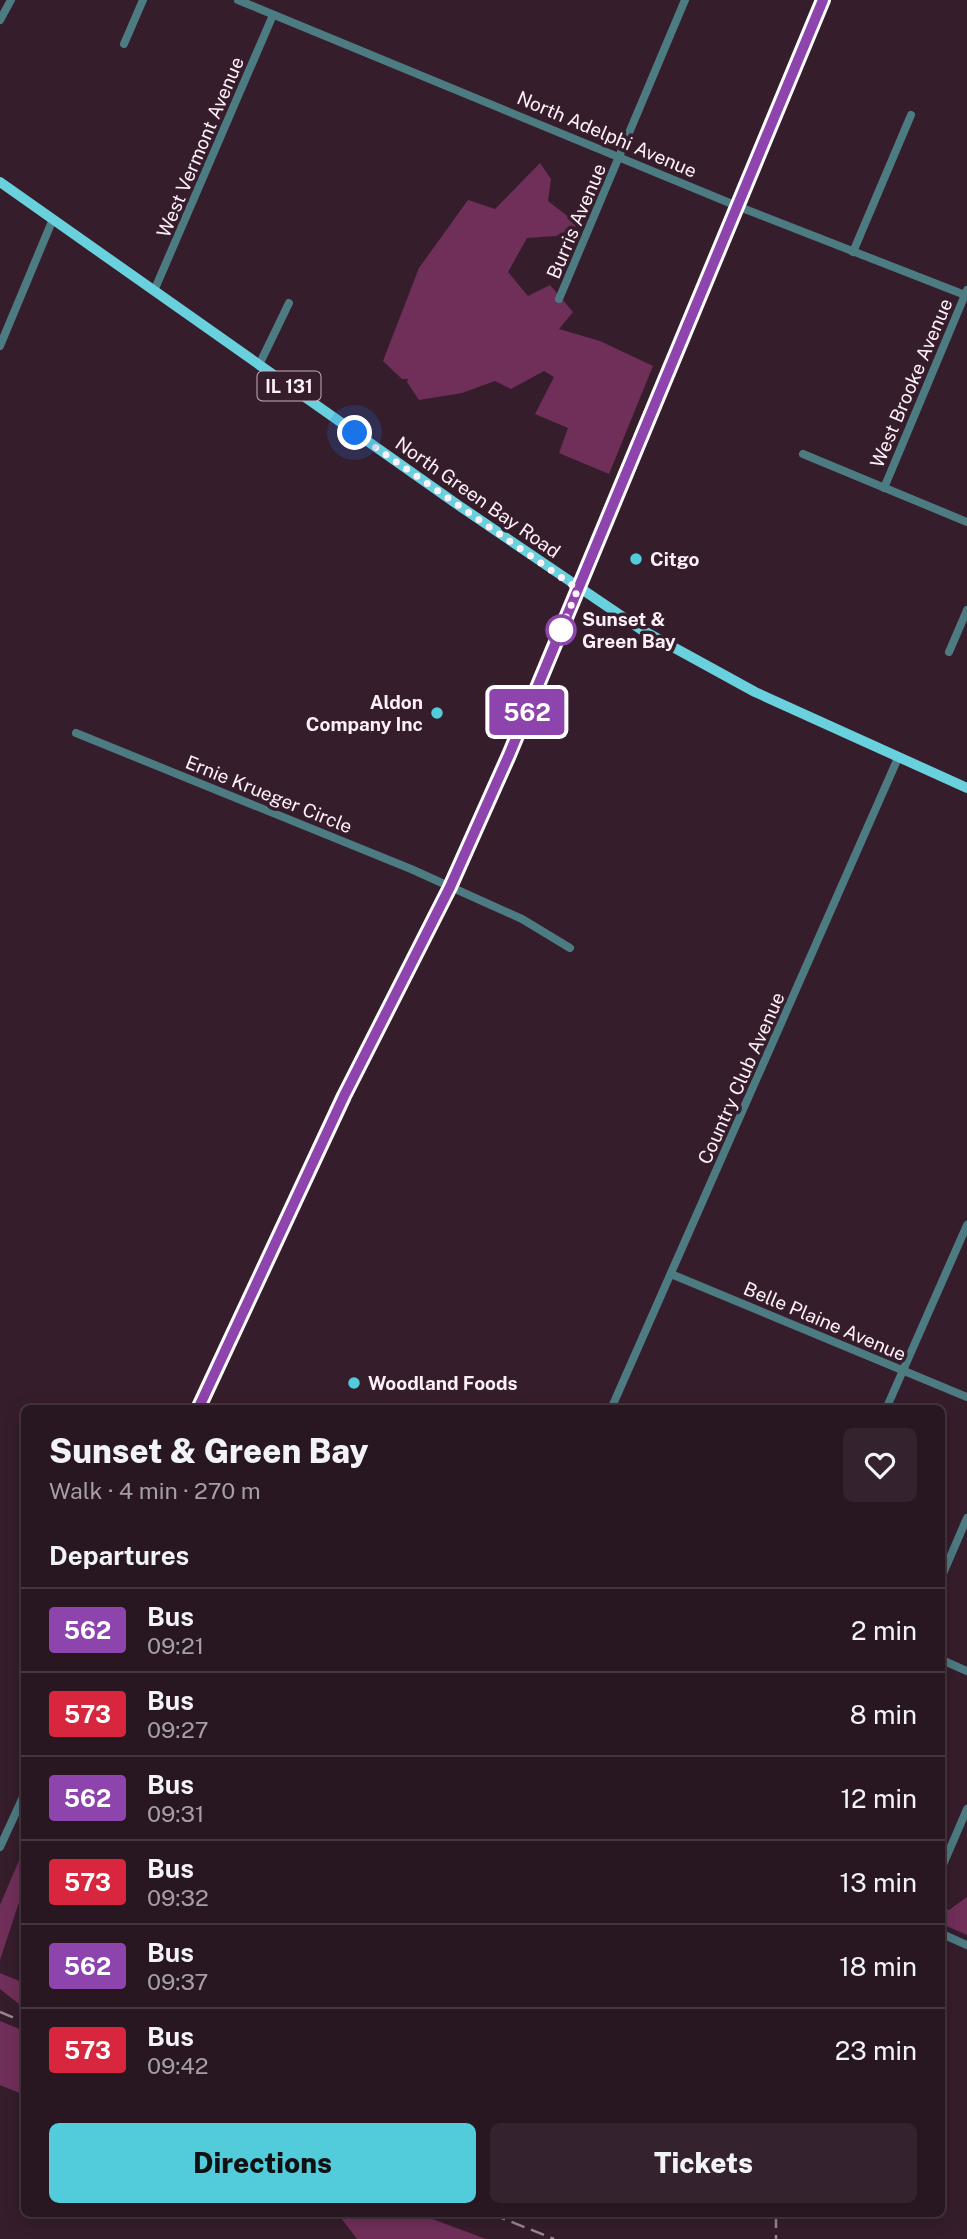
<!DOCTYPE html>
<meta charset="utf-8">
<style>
:root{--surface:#281621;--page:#34232e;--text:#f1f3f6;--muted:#a59fa5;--line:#44353f;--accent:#52cbda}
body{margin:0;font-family:"Public Sans",sans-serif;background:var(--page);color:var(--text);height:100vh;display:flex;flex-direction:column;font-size:26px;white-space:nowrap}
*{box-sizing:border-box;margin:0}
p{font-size:23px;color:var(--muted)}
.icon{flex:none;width:38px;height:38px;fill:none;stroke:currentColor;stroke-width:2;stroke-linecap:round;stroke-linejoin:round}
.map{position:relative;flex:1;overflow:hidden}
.side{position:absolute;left:21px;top:1405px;width:924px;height:812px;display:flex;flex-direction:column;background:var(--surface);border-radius:10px;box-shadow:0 4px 18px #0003,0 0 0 2px var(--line)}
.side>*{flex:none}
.badge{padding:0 14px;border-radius:5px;font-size:24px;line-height:46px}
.you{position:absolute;width:35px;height:35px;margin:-18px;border:5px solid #fff;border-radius:50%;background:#1a73e8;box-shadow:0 0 0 10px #1a73e833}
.map>.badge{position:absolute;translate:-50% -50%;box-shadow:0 0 0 4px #fff}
h2{padding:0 28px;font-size:26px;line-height:63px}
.round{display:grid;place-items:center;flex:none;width:74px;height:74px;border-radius:10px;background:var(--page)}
.summary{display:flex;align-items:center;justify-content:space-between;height:119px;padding:0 28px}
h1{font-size:33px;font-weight:800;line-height:52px}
.action{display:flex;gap:14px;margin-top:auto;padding:14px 28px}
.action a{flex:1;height:80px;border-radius:10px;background:var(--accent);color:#111;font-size:28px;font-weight:800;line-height:80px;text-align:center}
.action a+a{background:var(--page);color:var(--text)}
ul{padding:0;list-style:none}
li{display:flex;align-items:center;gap:21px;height:84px;padding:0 28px;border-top:2px solid var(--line)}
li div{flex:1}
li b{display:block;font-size:26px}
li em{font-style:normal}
li .badge{min-width:77px;font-weight:700;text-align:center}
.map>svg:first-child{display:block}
.green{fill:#702f59}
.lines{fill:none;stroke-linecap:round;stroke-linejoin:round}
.minor{stroke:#4c7b81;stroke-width:8}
.major{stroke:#69d0dd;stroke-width:10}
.rail{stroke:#9a8692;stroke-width:2.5;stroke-dasharray:14 7;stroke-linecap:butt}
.line-casing{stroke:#fff;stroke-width:16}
.line{stroke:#8e44ad;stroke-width:10}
.walk{stroke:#fef0f8;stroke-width:7;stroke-dasharray:0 12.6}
.poi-dot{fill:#52cbda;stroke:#361d2c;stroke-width:2.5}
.stop-dot{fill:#fff;stroke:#8e44ad;stroke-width:3.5}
.labels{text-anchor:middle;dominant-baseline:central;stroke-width:7;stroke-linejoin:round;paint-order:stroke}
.shield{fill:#361d2c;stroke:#c2b1bb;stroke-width:2}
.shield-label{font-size:18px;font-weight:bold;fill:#fef0f8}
.street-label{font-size:19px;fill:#fef0f8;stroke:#361d2c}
.poi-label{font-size:19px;font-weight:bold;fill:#fef0f8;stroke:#361d2c;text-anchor:start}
.stop-label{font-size:19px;font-weight:bold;fill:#fef0f8;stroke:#361d2c;text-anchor:start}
</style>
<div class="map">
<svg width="967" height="2239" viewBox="0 0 967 2239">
<rect width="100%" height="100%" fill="#361d2c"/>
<g class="green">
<path d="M 540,163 L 551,179 L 548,201 L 579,225 L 556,236 L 527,238 L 508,272 L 528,296 L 550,285 L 573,312 L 559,329 L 600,341 L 653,366 L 609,474 L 559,453 L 568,428 L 535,414 L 554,377 L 544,371 L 511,389 L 495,381 L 462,393 L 419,400 L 407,382 L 408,379 L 402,379 L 383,361 L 419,268 L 468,200 L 495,209 Z"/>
<path d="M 24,1849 L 24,1887 L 0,1960 L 0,1905 Z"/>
<path d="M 967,1897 L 967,1935 L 942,1924 L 942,1907 L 949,1910 Z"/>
<path d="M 0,1973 L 24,1983 L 24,2008 L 0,1989 Z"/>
<path d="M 0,2021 L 24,2031 L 24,2095 L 0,2085 Z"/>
<path d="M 338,2214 L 419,2214 L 486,2239 L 357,2239 Z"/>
</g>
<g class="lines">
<g class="minor">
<path d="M 238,0 L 737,206 L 965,295"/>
<path d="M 0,20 L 11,0"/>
<path d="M 124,44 L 143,0"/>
<path d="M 853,252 L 911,115"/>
<path d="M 154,291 L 273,15"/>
<path d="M 559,299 L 685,0"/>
<path d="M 0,346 L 53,219"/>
<path d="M 259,365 L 289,303"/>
<path d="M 803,454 L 967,522"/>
<path d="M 884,488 L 967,290"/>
<path d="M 949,652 L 967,610"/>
<path d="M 76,733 L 411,869 L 522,919 L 570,948"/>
<path d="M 671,1274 L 967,1397"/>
<path d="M 198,1409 L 344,1096 L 450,887 L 509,755 L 823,0"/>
<path d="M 611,1409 L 898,758"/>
<path d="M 886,1409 L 967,1225"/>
<path d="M 942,1576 L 967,1518"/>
<path d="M 942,1660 L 967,1671"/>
<path d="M 0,1847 L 24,1795"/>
<path d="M 942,1867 L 967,1809"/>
<path d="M 942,1934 L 967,1945"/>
</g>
<path class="major" d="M 0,182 L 461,507 L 642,630 L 755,692 L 967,788"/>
<g class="rail">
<path d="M 0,2012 L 24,2022"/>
<path d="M 492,2214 L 554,2239"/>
<path d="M 776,2214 L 776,2239"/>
</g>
</g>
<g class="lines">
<defs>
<path id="line" d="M 198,1409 L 344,1096 L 450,887 L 509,755 L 823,0"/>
</defs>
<use href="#line" class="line-casing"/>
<use href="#line" class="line"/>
<path class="walk" d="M 355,433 L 578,589 L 557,639 L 561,630"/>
</g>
<g class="poi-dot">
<circle cx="636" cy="559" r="7"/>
<circle cx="437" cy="713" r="7"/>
<circle cx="354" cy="1383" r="7"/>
</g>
<circle class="stop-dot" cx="561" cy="630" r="14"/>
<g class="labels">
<rect class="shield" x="257.5" y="371.5" width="63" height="29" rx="5"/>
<g class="shield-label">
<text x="289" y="386">IL 131</text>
</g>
<g class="street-label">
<text transform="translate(607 134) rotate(23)">North Adelphi Avenue</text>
<text transform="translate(200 147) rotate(-67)">West Vermont Avenue</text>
<text transform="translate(576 221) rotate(-67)">Burris Avenue</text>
<text transform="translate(911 383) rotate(-67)">West Brooke Avenue</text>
<text transform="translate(478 497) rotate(35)">North Green Bay Road</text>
<text transform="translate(269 794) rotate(22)">Ernie Krueger Circle</text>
<text transform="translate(741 1078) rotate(-66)">Country Club Avenue</text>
<text transform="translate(825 1321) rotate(23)">Belle Plaine Avenue</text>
</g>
<g class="poi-label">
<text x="650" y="559">Citgo</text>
<text x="423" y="702" text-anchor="end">Aldon<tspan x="423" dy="22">Company Inc</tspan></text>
<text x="368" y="1383">Woodland Foods</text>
</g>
<g class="stop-label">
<text x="582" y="619">Sunset &amp;<tspan x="582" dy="22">Green Bay</tspan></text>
</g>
</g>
</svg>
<div class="you" style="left:355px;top:433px"></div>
<b class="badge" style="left:527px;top:712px;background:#8e44ad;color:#fff">562</b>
<section class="side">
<div class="summary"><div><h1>Sunset &amp; Green Bay</h1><p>Walk · 4 min · 270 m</p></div><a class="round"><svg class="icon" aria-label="heart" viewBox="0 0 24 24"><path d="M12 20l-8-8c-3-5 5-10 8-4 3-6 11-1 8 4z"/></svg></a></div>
<h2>Departures</h2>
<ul>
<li><span class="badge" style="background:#8e44ad;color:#fff">562</span><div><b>Bus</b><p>09:21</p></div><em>2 min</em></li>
<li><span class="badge" style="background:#d7263d;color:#fff">573</span><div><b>Bus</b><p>09:27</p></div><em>8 min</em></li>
<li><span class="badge" style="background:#8e44ad;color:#fff">562</span><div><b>Bus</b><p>09:31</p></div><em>12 min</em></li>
<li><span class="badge" style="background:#d7263d;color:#fff">573</span><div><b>Bus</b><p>09:32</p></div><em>13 min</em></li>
<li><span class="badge" style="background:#8e44ad;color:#fff">562</span><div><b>Bus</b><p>09:37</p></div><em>18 min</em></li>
<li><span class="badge" style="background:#d7263d;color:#fff">573</span><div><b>Bus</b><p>09:42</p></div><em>23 min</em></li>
</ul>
<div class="action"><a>Directions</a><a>Tickets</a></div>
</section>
</div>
